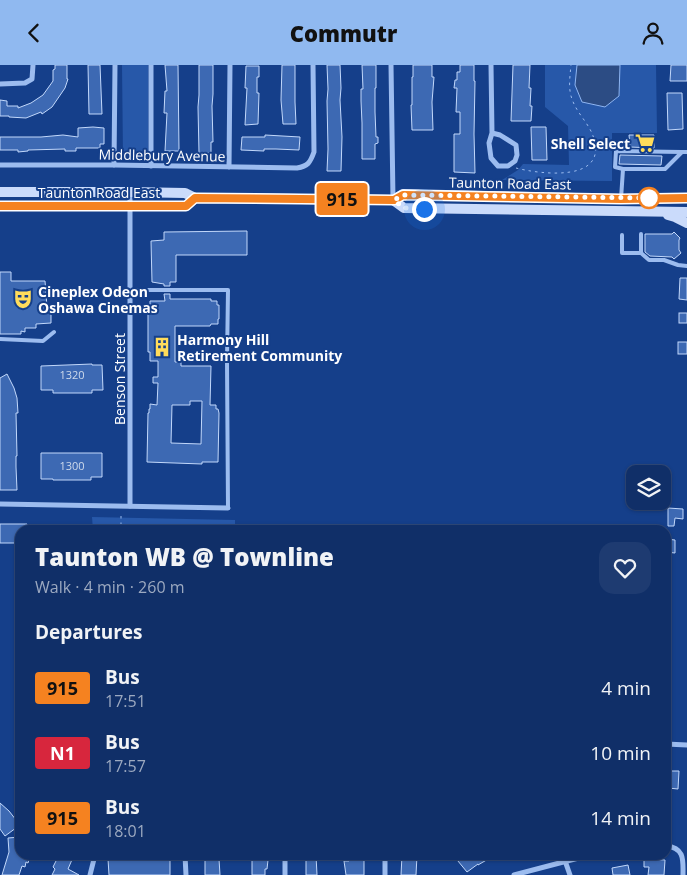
<!DOCTYPE html>
<meta charset="utf-8">
<style>
:root{--surface:#102f68;--page:#1e3b71;--text:#f1f3f6;--muted:#9ca9c0;--line:#304a7c;--accent:#90b9f0}
body{margin:0;font-family:"Open Sans",sans-serif;background:var(--page);color:var(--text);height:100vh;display:flex;flex-direction:column;font-size:19px;white-space:nowrap}
*{box-sizing:border-box;margin:0}
p{font-size:16px;color:var(--muted)}
.icon{flex:none;width:28px;height:28px;fill:none;stroke:currentColor;stroke-width:2;stroke-linecap:round;stroke-linejoin:round}
.map{position:relative;flex:1;overflow:hidden}
.details{position:absolute;left:15px;top:460px;width:656px;height:335px;display:flex;flex-direction:column;background:var(--surface);border-radius:15px;box-shadow:0 1px 4px #0004,0 0 0 1px var(--line)}
.details>*{flex:none}
.badge{padding:0 10px;border-radius:4px;font-size:18px;line-height:32px}
.fabs{position:absolute;left:626px;top:400px;display:grid;gap:10px}
.fabs a{display:grid;place-items:center;width:45px;height:45px;border-radius:10px;background:var(--surface);box-shadow:0 1px 4px #0004,0 0 0 1px var(--line);font-size:25px}
.you{position:absolute;width:25px;height:25px;margin:-12px;border:4px solid #fff;border-radius:50%;background:#1a73e8;box-shadow:0 0 0 8px #1a73e833}
.map>.badge{position:absolute;translate:-50% -50%;box-shadow:0 0 0 2px #fff}
h2{padding:0 20px;font-size:19px;line-height:45px}
.round{display:grid;place-items:center;flex:none;width:52px;height:52px;border-radius:15px;background:var(--page)}
.headline{display:flex;align-items:center;justify-content:space-between;height:85px;padding:0 20px}
h1{font-size:24px;font-weight:800;line-height:38px}
ul{padding:0;list-style:none}
li{display:flex;align-items:center;gap:15px;height:65px;padding:0 20px}
li div{flex:1}
li b{display:block;font-size:19px}
li em{font-style:normal}
li .badge{min-width:55px;font-weight:700;text-align:center}
header{display:flex;justify-content:space-between;align-items:center;height:65px;padding:0 20px;background:var(--accent);color:#111;font-size:22px;font-weight:800}
.map>svg:first-child{display:block}
.green{fill:#2758a9}
.water{fill:#2c4c84;stroke:#8eb5f2}
.building{fill:#3d69b3;stroke:#c2d8fb;fill-rule:evenodd}
.lines{fill:none;stroke-linecap:round;stroke-linejoin:round}
.path{stroke:#9cbcef;stroke-width:1;stroke-dasharray:2.5 4;stroke-linecap:butt}
.lane{stroke:#9cbcef;stroke-width:4}
.street{stroke:#9cbcef;stroke-width:5}
.secondary{stroke:#cadbfb;stroke-width:10}
.line-casing{stroke:#fff;stroke-width:11}
.line{stroke:#f58220;stroke-width:8}
.walk{stroke:#fff;stroke-width:5;stroke-dasharray:0 9}
.stop-dot{fill:#fff;stroke:#f58220;stroke-width:2.5}
.labels{text-anchor:middle;dominant-baseline:central;stroke-width:4;stroke-linejoin:round;paint-order:stroke}
.number-label{font-size:11px;fill:#cedaec}
.poi-label{font-size:14px;font-weight:bold;fill:#fff;stroke:#153f8a;text-anchor:start}
.street-label{font-size:14px;fill:#fff;stroke:#153f8a}
</style>
<header><svg class="icon" aria-label="back" viewBox="0 0 24 24"><path d="M15 5l-7 7 7 7"/></svg>Commutr<svg class="icon" aria-label="person" viewBox="0 0 24 24"><circle cx="12" cy="8" r="4"/><path d="M4 21q1-7 8-7t8 7"/></svg></header>
<div class="map">
<svg width="687" height="810" viewBox="0 0 687 810">
<rect width="100%" height="100%" fill="#153f8a"/>
<g class="green">
<path d="M 122,0 L 148,0 L 148,92 L 146,94 L 123,93 L 123,92 Z"/>
<path d="M 545,0 L 656,0 L 657,68 L 612,68 L 612,116 L 502,115 L 518,105 L 523,99 L 569,100 L 568,61 L 545,42 Z"/>
<path d="M 92,452 L 235,455 L 235,465 L 93,465 Z"/>
</g>
<path class="water" d="M 577,0 L 620,0 L 619,31 L 605,42 L 582,37 L 575,20 Z"/>
<g class="building">
<path d="M 55,0 L 67,0 L 67,14 L 68,14 L 65,23 L 52,42 L 42,49 L 41,47 L 26,53 L 9,52 L 9,51 L 0,51 L 0,35 L 7,36 L 7,41 L 18,41 L 18,43 L 31,38 L 43,30 L 53,16 L 53,5 L 55,4 Z"/>
<path d="M 88,0 L 100,0 L 102,49 L 89,49 Z"/>
<path d="M 165,0 L 178,0 L 179,86 L 165,86 L 167,48 L 164,48 L 165,26 L 167,26 Z"/>
<path d="M 199,0 L 213,0 L 213,29 L 212,41 L 213,77 L 211,77 L 211,88 L 199,88 L 198,42 L 199,30 Z"/>
<path d="M 282,0 L 295,0 L 295,37 L 296,59 L 283,59 L 281,35 Z"/>
<path d="M 327,0 L 340,0 L 341,23 L 340,35 L 342,72 L 341,106 L 327,106 L 328,84 L 327,36 L 328,24 Z"/>
<path d="M 362,0 L 376,0 L 376,23 L 375,23 L 375,47 L 376,72 L 378,72 L 378,78 L 375,79 L 375,94 L 362,94 L 362,58 L 361,36 L 361,24 L 363,24 Z"/>
<path d="M 413,0 L 432,0 L 432,12 L 434,12 L 432,37 L 433,65 L 412,65 L 411,40 L 412,40 L 412,12 L 413,12 Z"/>
<path d="M 460,0 L 474,0 L 474,16 L 475,16 L 474,69 L 475,108 L 454,107 L 454,69 L 460,69 L 460,47 L 456,47 L 457,23 L 454,23 L 455,15 L 457,15 L 457,7 L 460,7 Z"/>
<path d="M 513,0 L 530,0 L 529,23 L 531,23 L 530,41 L 532,41 L 531,56 L 511,56 Z"/>
<path d="M 671,0 L 687,0 L 687,16 L 670,16 Z"/>
<path d="M 246,1 L 259,1 L 259,12 L 257,12 L 257,28 L 259,28 L 258,59 L 245,60 L 247,23 L 245,23 Z"/>
<path d="M 667,28 L 682,28 L 683,64 L 668,65 Z"/>
<path d="M 93,62 L 104,63 L 104,79 L 100,79 L 100,83 L 76,83 L 76,86 L 65,86 L 65,84 L 28,85 L 28,86 L 18,87 L 18,85 L 0,85 L 0,72 L 41,72 L 63,70 L 78,72 L 78,63 Z"/>
<path d="M 531,62 L 546,62 L 547,95 L 532,95 Z"/>
<path d="M 265,70 L 300,72 L 299,85 L 276,84 L 264,84 L 264,86 L 241,85 L 242,72 L 265,72 Z"/>
<path d="M 629,70 L 654,70 L 654,83 L 630,82 Z"/>
<path d="M 620,90 L 662,91 L 661,100 L 619,99 Z"/>
<path d="M 247,166 L 247,190 L 176,190 L 176,217 L 170,217 L 170,221 L 164,221 L 164,219 L 152,217 L 151,176 L 164,175 L 164,167 Z"/>
<path d="M 674,167 L 680,173 L 679,175 L 679,185 L 681,188 L 674,194 L 672,192 L 650,191 L 645,187 L 645,169 L 672,169 Z"/>
<path d="M 0,207 L 11,207 L 11,216 L 45,216 L 47,242 L 51,242 L 51,258 L 36,259 L 36,263 L 25,263 L 25,267 L 21,266 L 21,269 L 0,269 Z"/>
<path d="M 680,213 L 687,213 L 687,235 L 679,234 Z"/>
<path d="M 164,229 L 170,229 L 170,234 L 211,234 L 211,236 L 217,236 L 217,240 L 219,240 L 219,254 L 218,254 L 218,259 L 211,259 L 210,261 L 175,261 L 175,297 L 181,297 L 181,301 L 211,301 L 210,340 L 216,340 L 216,344 L 218,344 L 219,348 L 218,397 L 202,397 L 202,399 L 147,397 L 148,348 L 149,348 L 149,344 L 150,344 L 150,339 L 157,340 L 158,318 L 153,318 L 153,312 L 158,312 L 158,296 L 150,296 L 150,287 L 148,287 L 148,241 L 150,241 L 150,236 L 165,236 ZM 190,336 L 202,336 L 201,379 L 171,378 L 172,340 L 190,340 Z"/>
<rect x="679" y="248" width="8" height="10"/>
<rect x="678" y="277" width="9" height="12"/>
<path d="M 92,299 L 92,300 L 102,300 L 103,325 L 92,325 L 92,328 L 53,328 L 53,325 L 41,325 L 41,301 Z"/>
<path d="M 7,309 L 14,323 L 17,333 L 18,348 L 16,348 L 17,391 L 16,391 L 16,402 L 17,425 L 0,425 L 0,313 Z"/>
<path d="M 41,388 L 102,388 L 102,412 L 91,412 L 91,415 L 53,415 L 53,414 L 41,414 Z"/>
<path d="M 668,443 L 683,444 L 683,454 L 675,453 L 674,461 L 668,461 Z"/>
<path d="M 0,459 L 27,459 L 27,465 L 20,465 L 20,478 L 0,478 Z"/>
<path d="M 666,474 L 675,475 L 675,488 L 666,487 Z"/>
<path d="M 666,706 L 679,706 L 678,724 L 668,723 L 668,718 L 666,718 Z"/>
<path d="M 0,738 L 9,746 L 20,760 L 5,771 L 0,764 Z"/>
<path d="M 20,772 L 20,790 L 30,792 L 28,798 L 26,797 L 25,802 L 22,801 L 19,810 L 2,810 L 9,787 L 8,773 Z"/>
<path d="M 59,790 L 74,790 L 68,804 L 79,810 L 52,810 L 55,804 L 53,802 Z"/>
<path d="M 113,790 L 118,790 L 118,793 L 139,792 L 139,794 L 170,793 L 170,810 L 109,810 L 108,794 L 112,794 Z"/>
<path d="M 252,790 L 266,790 L 266,795 L 268,795 L 267,804 L 265,804 L 265,810 L 252,810 Z"/>
<path d="M 306,790 L 316,790 L 317,810 L 306,810 Z"/>
<path d="M 349,790 L 364,790 L 364,810 L 346,810 L 344,796 L 349,796 Z"/>
<path d="M 402,790 L 417,790 L 416,810 L 401,810 Z"/>
<path d="M 453,790 L 495,790 L 478,800 L 478,799 L 467,807 Z"/>
<path d="M 205,793 L 219,794 L 220,810 L 205,810 Z"/>
<path d="M 644,794 L 665,795 L 664,810 L 648,810 L 649,802 L 644,802 Z"/>
<path d="M 628,800 L 630,810 L 613,810 L 612,803 Z"/>
</g>
<g class="lines">
<g class="path">
<path d="M 516,103 C 539,109 607,118 594,74 C 590,59 577,49 572,34 C 568,24 570,11 571,0"/>
<path d="M 121,451 L 121,465"/>
</g>
<g class="lane">
<path d="M 623,104 L 615,102 L 616,86 L 682,87"/>
<path d="M 621,134 L 623,104 L 665,104 L 682,87 L 687,87"/>
<path d="M 641,169 L 641,188"/>
<path d="M 622,170 L 622,188 L 641,188 L 649,195 L 664,195 L 678,200 L 687,201"/>
<path d="M 130,225 L 228,225 L 227,296 L 228,443"/>
<path d="M 0,274 L 43,276 L 54,267"/>
</g>
<g class="street">
<path d="M 151,0 L 151,101"/>
<path d="M 391,0 L 393,134"/>
<path d="M 491,0 L 492,68 L 489,78 L 491,93 L 498,101 L 508,101 L 515,96 L 517,90 L 516,80 L 500,70 L 492,68"/>
<path d="M 0,19 L 25,18 L 32,14 L 33,0"/>
<path d="M 0,100 L 114,100 L 297,103 C 308,101 310,98 314,87 L 313,0"/>
<path d="M 114,100 L 115,0"/>
<path d="M 229,102 L 230,0"/>
<path d="M 130,127 L 130,441"/>
<path d="M 0,439 L 228,443"/>
<path d="M 666,679 L 687,680"/>
<path d="M 666,781 C 685,783 683,795 683,810"/>
<path d="M 185,790 L 186,810"/>
<path d="M 563,790 L 570,810"/>
<path d="M 90,810 L 95,790"/>
<path d="M 285,810 L 285,790"/>
<path d="M 385,810 L 385,790"/>
<path d="M 514,810 L 590,790"/>
</g>
<g class="secondary">
<path d="M 0,127 L 130,127 L 185,128 L 195,133 L 393,135 L 403,129 L 621,134 L 687,133"/>
<path d="M 393,135 L 404,143 L 687,147"/>
<path d="M 0,141 L 186,141 L 195,133"/>
<path d="M 668,150 L 675,152 L 687,158"/>
</g>
</g>
<g class="lines">
<defs>
<path id="line" d="M 0,141 L 186,141 L 195,133 L 394,135 L 403,130 L 621,134 L 687,133"/>
</defs>
<use href="#line" class="line-casing"/>
<use href="#line" class="line"/>
<path class="walk" d="M 424,144 L 404,143 L 394,135 L 403,130 L 654,133 L 649,133"/>
</g>
<defs>
<symbol id="supermarket-bare" viewBox="-9 -9 18 18"><path d="M-6-5.5h2.5l.6 2H6L4.5 2H-2.5L-4.4-4H-6ZM-1.5 3.2a1.3 1.3 0 1 0 .1 0ZM3 3.2a1.3 1.3 0 1 0 .1 0Z" fill="#ffdc5b" stroke="#153f8a" stroke-width="2.5" paint-order="stroke"/></symbol>
<symbol id="theatre-bare" viewBox="-9 -9 18 18"><path d="M-5-5.5Q0-4 5-5.5V0Q5 5 0 6Q-5 5-5 0ZM-3.3-2.5H-1v1.5H-3.3ZM1-2.5H3.3v1.5H1ZM-2.8 1Q0 5.5 2.8 1Z" fill="#ffdc5b" stroke="#153f8a" stroke-width="2.5" paint-order="stroke"/></symbol>
<symbol id="building-bare" viewBox="-9 -9 18 18"><path d="M-4-6H4V6H1V3H-1V6H-4ZM-2.5-4.3h1.7v1.8h-1.7ZM.8-4.3h1.7v1.8H.8ZM-2.5-1h1.7V.8h-1.7ZM.8-1h1.7V.8H.8Z" fill="#ffdc5b" stroke="#153f8a" stroke-width="2.5" paint-order="stroke"/></symbol>
</defs>
<g fill-rule="evenodd">
<use href="#supermarket-bare" x="631" y="64" width="28" height="28"/>
<use href="#theatre-bare" x="9" y="220" width="28" height="28"/>
<use href="#building-bare" x="148" y="268" width="28" height="28"/>
</g>
<circle class="stop-dot" cx="649" cy="133" r="10"/>
<g class="labels">
<g class="number-label">
<text x="72" y="309">1320</text>
<text x="72" y="400">1300</text>
</g>
<g class="poi-label">
<text x="630" y="78" text-anchor="end">Shell Select</text>
<text x="38" y="226">Cineplex Odeon<tspan x="38" dy="16">Oshawa Cinemas</tspan></text>
<text x="177" y="274">Harmony Hill<tspan x="177" dy="16">Retirement Community</tspan></text>
</g>
<g class="street-label">
<text transform="translate(162 90) rotate(1)">Middlebury Avenue</text>
<text transform="translate(510 118) rotate(1)">Taunton Road East</text>
<text x="99" y="127">Taunton Road East</text>
<text transform="translate(119 314) rotate(-90)">Benson Street</text>
</g>
</g>
</svg>
<div class="fabs">
<a><svg class="icon" aria-label="layers" viewBox="0 0 24 24"><path d="M12 4l9 5-9 5-9-5zM3 14l9 5 9-5"/></svg></a>
</div>
<div class="you" style="left:424px;top:144px"></div>
<b class="badge" style="left:342px;top:134px;background:#f58220;color:#111">915</b>
<section class="details">
<div class="headline"><div><h1>Taunton WB @ Townline</h1><p>Walk · 4 min · 260 m</p></div><a class="round"><svg class="icon" aria-label="heart" viewBox="0 0 24 24"><path d="M12 20l-8-8c-3-5 5-10 8-4 3-6 11-1 8 4z"/></svg></a></div>
<h2>Departures</h2>
<ul>
<li><span class="badge" style="background:#f58220;color:#111">915</span><div><b>Bus</b><p>17:51</p></div><em>4 min</em></li>
<li><span class="badge" style="background:#d7263d;color:#fff">N1</span><div><b>Bus</b><p>17:57</p></div><em>10 min</em></li>
<li><span class="badge" style="background:#f58220;color:#111">915</span><div><b>Bus</b><p>18:01</p></div><em>14 min</em></li>
</ul>
</section>
</div>
